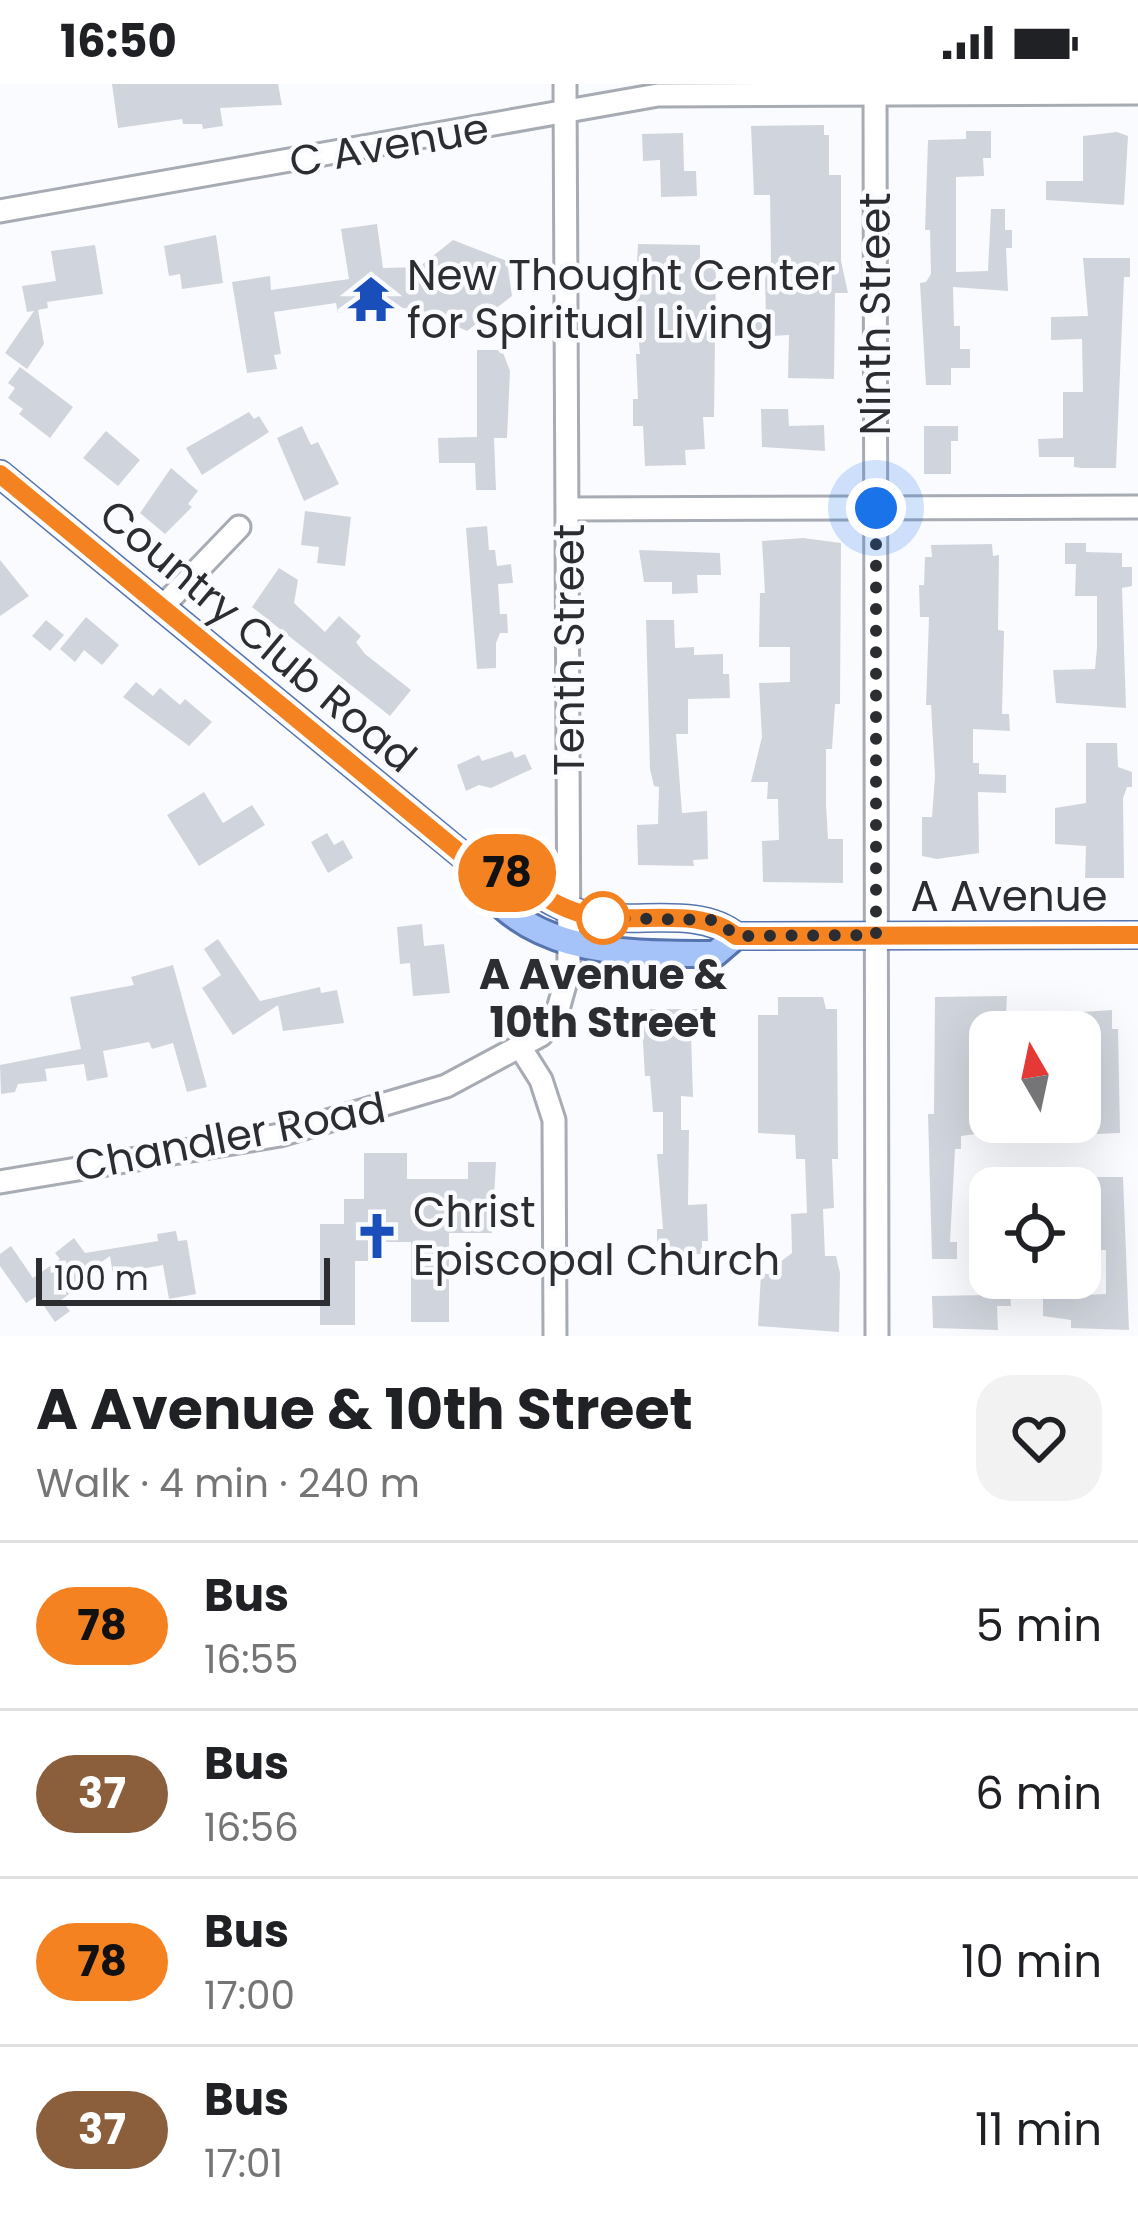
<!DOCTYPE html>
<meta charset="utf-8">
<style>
:root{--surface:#fff;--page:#f2f2f2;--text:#202124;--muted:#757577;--line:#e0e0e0}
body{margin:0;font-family:Poppins,sans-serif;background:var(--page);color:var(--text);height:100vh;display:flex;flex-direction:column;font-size:45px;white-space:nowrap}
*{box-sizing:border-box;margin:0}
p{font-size:39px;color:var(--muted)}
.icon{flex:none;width:66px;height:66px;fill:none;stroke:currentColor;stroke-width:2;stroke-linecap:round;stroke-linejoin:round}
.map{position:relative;height:1252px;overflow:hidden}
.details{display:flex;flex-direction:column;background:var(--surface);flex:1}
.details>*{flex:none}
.badge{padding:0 24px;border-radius:39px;font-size:42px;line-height:78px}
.needle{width:78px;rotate:351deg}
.fabs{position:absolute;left:969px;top:927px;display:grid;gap:24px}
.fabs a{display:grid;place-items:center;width:132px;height:132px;border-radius:24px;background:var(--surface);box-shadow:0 12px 48px #0002;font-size:60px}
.scale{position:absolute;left:36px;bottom:30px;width:294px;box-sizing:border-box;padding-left:12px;border:6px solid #2c2d31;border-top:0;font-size:33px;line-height:42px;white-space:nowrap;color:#2c2d31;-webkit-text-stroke:9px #fafbff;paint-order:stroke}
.you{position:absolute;width:60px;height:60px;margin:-30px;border:9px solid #fff;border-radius:50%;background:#1a73e8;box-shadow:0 0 0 18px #1a73e833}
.map>.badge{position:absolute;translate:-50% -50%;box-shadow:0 0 0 6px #fff}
.round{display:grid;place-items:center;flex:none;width:126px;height:126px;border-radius:36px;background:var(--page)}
.summary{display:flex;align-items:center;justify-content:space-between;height:204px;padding:0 36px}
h1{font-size:57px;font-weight:700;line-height:90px}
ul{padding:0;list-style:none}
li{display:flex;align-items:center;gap:36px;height:168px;padding:0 36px;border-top:3px solid var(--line)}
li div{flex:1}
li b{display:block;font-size:45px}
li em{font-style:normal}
li .badge{min-width:132px;font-weight:700;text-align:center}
.status{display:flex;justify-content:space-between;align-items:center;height:84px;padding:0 60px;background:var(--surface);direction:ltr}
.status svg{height:33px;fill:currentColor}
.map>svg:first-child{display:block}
.building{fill:#d0d5dd}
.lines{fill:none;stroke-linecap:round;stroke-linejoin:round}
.minor-casing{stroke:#a7abb3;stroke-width:27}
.major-casing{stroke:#5574b0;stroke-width:30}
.minor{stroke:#fff;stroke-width:21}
.major{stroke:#a6c3f9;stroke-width:24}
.line-casing{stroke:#fff;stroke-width:27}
.line{stroke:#f58220;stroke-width:18}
.walk{stroke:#2c2d31;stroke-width:12;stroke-dasharray:0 21.6}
.stop-dot{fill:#fff;stroke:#f58220;stroke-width:6}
.labels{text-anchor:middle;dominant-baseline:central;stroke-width:9;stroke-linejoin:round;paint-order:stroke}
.street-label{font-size:42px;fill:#2c2d31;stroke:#fafbff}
.poi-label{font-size:42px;fill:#2c2d31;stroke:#fafbff;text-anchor:start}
.stop-label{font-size:42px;font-weight:bold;fill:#2c2d31;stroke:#fafbff}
</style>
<div class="status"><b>16:50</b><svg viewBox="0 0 49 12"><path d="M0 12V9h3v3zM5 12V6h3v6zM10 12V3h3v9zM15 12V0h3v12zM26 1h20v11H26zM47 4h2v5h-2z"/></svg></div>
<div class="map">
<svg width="1138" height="1252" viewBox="0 0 1138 1252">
<rect width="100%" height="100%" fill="#fafbff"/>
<g class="building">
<path d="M 112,0 L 278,0 L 282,21 L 220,24 L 223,42 L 203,45 L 202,40 L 183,40 L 182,35 L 118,44 Z"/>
<path d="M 824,41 L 824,51 L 829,51 L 829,91 L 841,91 L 841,177 L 848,209 L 835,209 L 834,295 L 788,294 L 789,251 L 754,253 L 752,234 L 766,234 L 765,195 L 771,177 L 770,111 L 754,111 L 751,42 Z"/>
<path d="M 966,47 L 991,47 L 991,74 L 983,74 L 984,92 L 956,93 L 956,188 L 988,187 L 991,125 L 1005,125 L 1005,146 L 1012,146 L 1012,164 L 1006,164 L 1008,207 L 953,203 L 954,242 L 960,242 L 960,265 L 970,265 L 970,284 L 951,284 L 951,301 L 926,301 L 920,199 L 926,198 L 931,190 L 930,146 L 925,146 L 928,56 L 966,55 Z"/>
<path d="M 1117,48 L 1128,52 L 1124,121 L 1046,116 L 1046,97 L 1083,97 L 1083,52 Z"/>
<path d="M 683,49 L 684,87 L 696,87 L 697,112 L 661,113 L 660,76 L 643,77 L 642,50 Z"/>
<path d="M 377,140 L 383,184 L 419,183 L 453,156 L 507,177 L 512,212 L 467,247 L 415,223 L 398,225 L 397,220 L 338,229 L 336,219 L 274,228 L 281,270 L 274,271 L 277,285 L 247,289 L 232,198 L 270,192 L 271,206 L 349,195 L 341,145 Z"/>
<path d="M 216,151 L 223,199 L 182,205 L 180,190 L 169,192 L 164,162 Z"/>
<path d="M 638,160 L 700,161 L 700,181 L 716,180 L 714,333 L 703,333 L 705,365 L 685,366 L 686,381 L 645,382 L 643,342 L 633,342 L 633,315 L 638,315 L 636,270 L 640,270 L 635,217 Z"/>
<path d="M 95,161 L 103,210 L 47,218 L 48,224 L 38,226 L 44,260 L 27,285 L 5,269 L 34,227 L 27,228 L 22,202 L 56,197 L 51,167 Z"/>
<path d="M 1083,174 L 1130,174 L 1130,193 L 1124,193 L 1116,384 L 1082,384 L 1074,383 L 1074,373 L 1039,373 L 1038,355 L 1063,354 L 1063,308 L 1083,308 L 1082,255 L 1051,256 L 1051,233 L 1088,232 Z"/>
<path d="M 477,266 L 502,266 L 510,287 L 507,354 L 494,354 L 496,406 L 476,406 L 475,379 L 439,379 L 438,354 L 477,353 Z"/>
<path d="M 20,283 L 73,323 L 50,354 L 19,330 L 23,325 L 8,314 L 15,304 L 8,299 Z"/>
<path d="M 761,325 L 788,325 L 789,342 L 824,341 L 825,367 L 762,363 Z"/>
<path d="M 249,328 L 254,335 L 259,332 L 269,348 L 202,391 L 186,364 Z"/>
<path d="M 302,342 L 311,361 L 318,358 L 339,400 L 304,417 L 277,354 Z"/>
<path d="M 924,342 L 958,342 L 958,357 L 951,357 L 951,390 L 924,390 Z"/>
<path d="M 106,347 L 140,376 L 118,402 L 83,374 Z"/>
<path d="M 171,384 L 198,407 L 188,420 L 192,423 L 165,450 L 140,429 Z"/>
<path d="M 305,427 L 351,433 L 345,482 L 317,479 L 319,463 L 301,461 Z"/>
<path d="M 487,442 L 489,466 L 495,466 L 497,482 L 511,480 L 513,499 L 498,500 L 500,530 L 507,530 L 508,549 L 500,549 L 496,559 L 496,584 L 477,585 L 466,444 Z"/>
<path d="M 803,454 L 841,459 L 840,620 L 835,620 L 832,665 L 826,665 L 826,720 L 828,755 L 843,755 L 843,799 L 763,798 L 762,757 L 779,756 L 778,715 L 767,715 L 768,698 L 751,698 L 762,653 L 759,599 L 790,598 L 790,563 L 759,563 L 760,509 L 765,509 L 762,457 Z"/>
<path d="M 1065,459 L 1086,459 L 1086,468 L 1122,469 L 1122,483 L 1132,483 L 1132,502 L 1122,504 L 1126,624 L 1056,619 L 1053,586 L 1095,585 L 1097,564 L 1097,512 L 1075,512 L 1076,480 L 1065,480 Z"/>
<path d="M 992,460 L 993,472 L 999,471 L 998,546 L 1004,547 L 1002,630 L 1009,630 L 1010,647 L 973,645 L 973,679 L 979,679 L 979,690 L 1006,691 L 1006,709 L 978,708 L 979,769 L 937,775 L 922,772 L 922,733 L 932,733 L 935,692 L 931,621 L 926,621 L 929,533 L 920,533 L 919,501 L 924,501 L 925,473 L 932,473 L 931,461 Z"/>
<path d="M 639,466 L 720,469 L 721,491 L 697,491 L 698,509 L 672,510 L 672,498 L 644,498 Z"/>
<path d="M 0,476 L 29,512 L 0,532 Z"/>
<path d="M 279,484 L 298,496 L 294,519 L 325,548 L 339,532 L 361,552 L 356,558 L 365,570 L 411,606 L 390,632 L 252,523 Z"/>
<path d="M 86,533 L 119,561 L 102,581 L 84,566 L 75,578 L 60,565 Z"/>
<path d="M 46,536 L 64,551 L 50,567 L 32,552 Z"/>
<path d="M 646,536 L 674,536 L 675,564 L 694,563 L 694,571 L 723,570 L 723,590 L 729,590 L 730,614 L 688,615 L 688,650 L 676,650 L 682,729 L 707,727 L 708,775 L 693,776 L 694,782 L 638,781 L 637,741 L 658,740 L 659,703 L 654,702 L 650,685 Z"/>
<path d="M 136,598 L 153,612 L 160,604 L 180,621 L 185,615 L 212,638 L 189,662 L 123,613 Z"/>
<path d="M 1086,659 L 1117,659 L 1118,683 L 1132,688 L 1132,703 L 1127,703 L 1123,714 L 1124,794 L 1085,794 L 1086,762 L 1055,760 L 1055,724 L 1086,719 Z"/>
<path d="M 512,667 L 515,674 L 525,670 L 532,685 L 491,704 L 479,701 L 466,707 L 457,681 L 479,671 L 482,677 Z"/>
<path d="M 204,708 L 223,739 L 252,721 L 265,741 L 199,782 L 167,731 Z"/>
<path d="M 327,749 L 334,761 L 343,756 L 353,774 L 328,789 L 311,758 Z"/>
<path d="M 422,840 L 424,862 L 444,860 L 450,909 L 413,912 L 410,879 L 400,880 L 397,843 Z"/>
<path d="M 218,855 L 260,917 L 320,903 L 321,909 L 337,906 L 344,939 L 283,947 L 278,921 L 233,951 L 202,904 L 221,891 L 204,865 Z"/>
<path d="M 173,881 L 207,1003 L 187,1008 L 173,959 L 152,965 L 149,958 L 103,967 L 108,993 L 87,997 L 84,980 L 45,985 L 47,997 L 18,1000 L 15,1008 L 1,1010 L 0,981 L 81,965 L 70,913 L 134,901 L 131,893 Z"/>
<path d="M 1007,912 L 1005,948 L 990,948 L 990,1048 L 961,1052 L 961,1065 L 955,1065 L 950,1158 L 957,1158 L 957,1175 L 932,1175 L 928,1030 L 934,1030 L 935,913 Z"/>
<path d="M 778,913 L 823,913 L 826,925 L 837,925 L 838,1075 L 832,1075 L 834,1124 L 823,1125 L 825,1172 L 836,1172 L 840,1189 L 839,1248 L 758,1242 L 761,1190 L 779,1190 L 780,1178 L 792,1169 L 791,1130 L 807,1129 L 805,1075 L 796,1075 L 795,1051 L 758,1049 L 758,931 L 778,931 Z"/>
<path d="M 641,925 L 706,925 L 706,950 L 691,950 L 693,1013 L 681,1012 L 681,1046 L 689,1046 L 688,1121 L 707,1120 L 708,1157 L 702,1157 L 702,1170 L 657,1171 L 657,1145 L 663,1145 L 657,1070 L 663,1070 L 663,1028 L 653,1028 L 650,992 L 645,992 Z"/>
<path d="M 1112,926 L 1112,945 L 1118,945 L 1120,1049 L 1097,1050 L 1097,958 L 1080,958 L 1080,948 L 1052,948 L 1052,930 Z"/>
<path d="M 364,1069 L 407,1069 L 407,1095 L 468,1095 L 468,1078 L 496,1078 L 492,1149 L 449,1149 L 449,1238 L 411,1238 L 411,1158 L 378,1158 L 378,1177 L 355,1177 L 355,1241 L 320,1241 L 320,1140 L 344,1140 L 344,1115 L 364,1115 Z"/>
<path d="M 1090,1093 L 1123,1093 L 1129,1246 L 1071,1244 L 1071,1236 L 1043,1232 L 1043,1213 L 1106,1210 L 1106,1166 L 1080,1166 L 1080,1138 L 1090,1138 Z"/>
<path d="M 176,1147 L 178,1157 L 187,1156 L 196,1210 L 169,1215 L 163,1181 L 113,1190 L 110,1172 L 77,1195 L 81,1201 L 61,1216 L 70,1227 L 55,1238 L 37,1212 L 26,1219 L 0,1182 L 0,1170 L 11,1162 L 33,1194 L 60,1175 L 55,1169 L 74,1154 L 85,1169 L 158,1157 L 157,1150 Z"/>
<path d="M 987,1197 L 1009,1197 L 1011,1222 L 997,1222 L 998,1246 L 933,1244 L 932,1212 L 987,1211 Z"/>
</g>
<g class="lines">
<defs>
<g id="minor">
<path d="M 875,0 L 877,1252"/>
<path d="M 0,127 L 658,11 L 1138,9"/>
<path d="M 568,425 L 1138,423"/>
<path d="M 162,523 L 239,443"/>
<path d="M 522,966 L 541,996 L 554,1036 L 555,1252"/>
<path d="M 0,1098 L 280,1051 L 446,1002 L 541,951 L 557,929 L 569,886 L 565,0"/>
</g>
<g id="major">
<path d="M 0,390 L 467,775 C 515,872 621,870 715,870 L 736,852"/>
<path d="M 467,775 C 513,783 545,825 593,832 C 639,840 699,822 736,852 L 1138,851"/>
</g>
</defs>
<use href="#minor" class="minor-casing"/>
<use href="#major" class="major-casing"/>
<use href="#minor" class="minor"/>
<use href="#major" class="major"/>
</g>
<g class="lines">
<defs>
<path id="line" d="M 0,390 L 467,775 C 513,783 545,825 593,832 C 639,840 700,822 736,852 L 1138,851"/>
</defs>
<use href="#line" class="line-casing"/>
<use href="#line" class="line"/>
<path class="walk" d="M 603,834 L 717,836 L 736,852 L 876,851 L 876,424"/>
</g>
<defs>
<symbol id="temple-bare" viewBox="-9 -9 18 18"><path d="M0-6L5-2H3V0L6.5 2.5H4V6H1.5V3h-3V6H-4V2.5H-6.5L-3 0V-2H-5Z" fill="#1a4fbb" stroke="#fafbff" stroke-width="2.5" paint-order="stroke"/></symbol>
<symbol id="church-bare" viewBox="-9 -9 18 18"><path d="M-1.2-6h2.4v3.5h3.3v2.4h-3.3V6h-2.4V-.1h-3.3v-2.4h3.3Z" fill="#1a4fbb" stroke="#fafbff" stroke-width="2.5" paint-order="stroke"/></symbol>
</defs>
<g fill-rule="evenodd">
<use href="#temple-bare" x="338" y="182" width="66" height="66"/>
<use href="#church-bare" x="344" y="1119" width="66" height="66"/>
</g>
<circle class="stop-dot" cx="603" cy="834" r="24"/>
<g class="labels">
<g class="street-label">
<text transform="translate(389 61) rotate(-10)">C Avenue</text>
<text transform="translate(875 230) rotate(-90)">Ninth Street</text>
<text transform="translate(258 552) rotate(40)">Country Club Road</text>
<text transform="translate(569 566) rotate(-90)">Tenth Street</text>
<text x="1009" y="812">A Avenue</text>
<text transform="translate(230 1053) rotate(-11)">Chandler Road</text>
</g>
<g class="poi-label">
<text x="407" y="191">New Thought Center<tspan x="407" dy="48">for Spiritual Living</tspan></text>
<text x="413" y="1128">Christ<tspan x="413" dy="48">Episcopal Church</tspan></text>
</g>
<g class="stop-label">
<text x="603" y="890">A Avenue &amp;<tspan x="603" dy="48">10th Street</tspan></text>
</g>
</g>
</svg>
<div class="fabs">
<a><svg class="needle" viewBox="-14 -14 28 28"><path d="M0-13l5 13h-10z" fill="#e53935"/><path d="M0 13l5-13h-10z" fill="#757577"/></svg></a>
<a><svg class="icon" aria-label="locate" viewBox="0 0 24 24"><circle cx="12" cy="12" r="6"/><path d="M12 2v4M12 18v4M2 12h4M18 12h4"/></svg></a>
</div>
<div class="scale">100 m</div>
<div class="you" style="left:876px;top:424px"></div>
<b class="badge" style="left:507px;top:789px;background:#f58220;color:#111">78</b>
</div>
<section class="details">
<div class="summary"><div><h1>A Avenue &amp; 10th Street</h1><p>Walk · 4 min · 240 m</p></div><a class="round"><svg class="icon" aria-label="heart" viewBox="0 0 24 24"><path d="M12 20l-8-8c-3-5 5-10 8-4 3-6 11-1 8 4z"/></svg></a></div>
<ul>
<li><span class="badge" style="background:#f58220;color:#111">78</span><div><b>Bus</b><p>16:55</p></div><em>5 min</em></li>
<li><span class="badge" style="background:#8b5e3c;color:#fff">37</span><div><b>Bus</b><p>16:56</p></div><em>6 min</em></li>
<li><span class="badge" style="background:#f58220;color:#111">78</span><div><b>Bus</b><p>17:00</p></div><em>10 min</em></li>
<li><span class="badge" style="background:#8b5e3c;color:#fff">37</span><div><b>Bus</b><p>17:01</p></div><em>11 min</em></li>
</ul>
</section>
